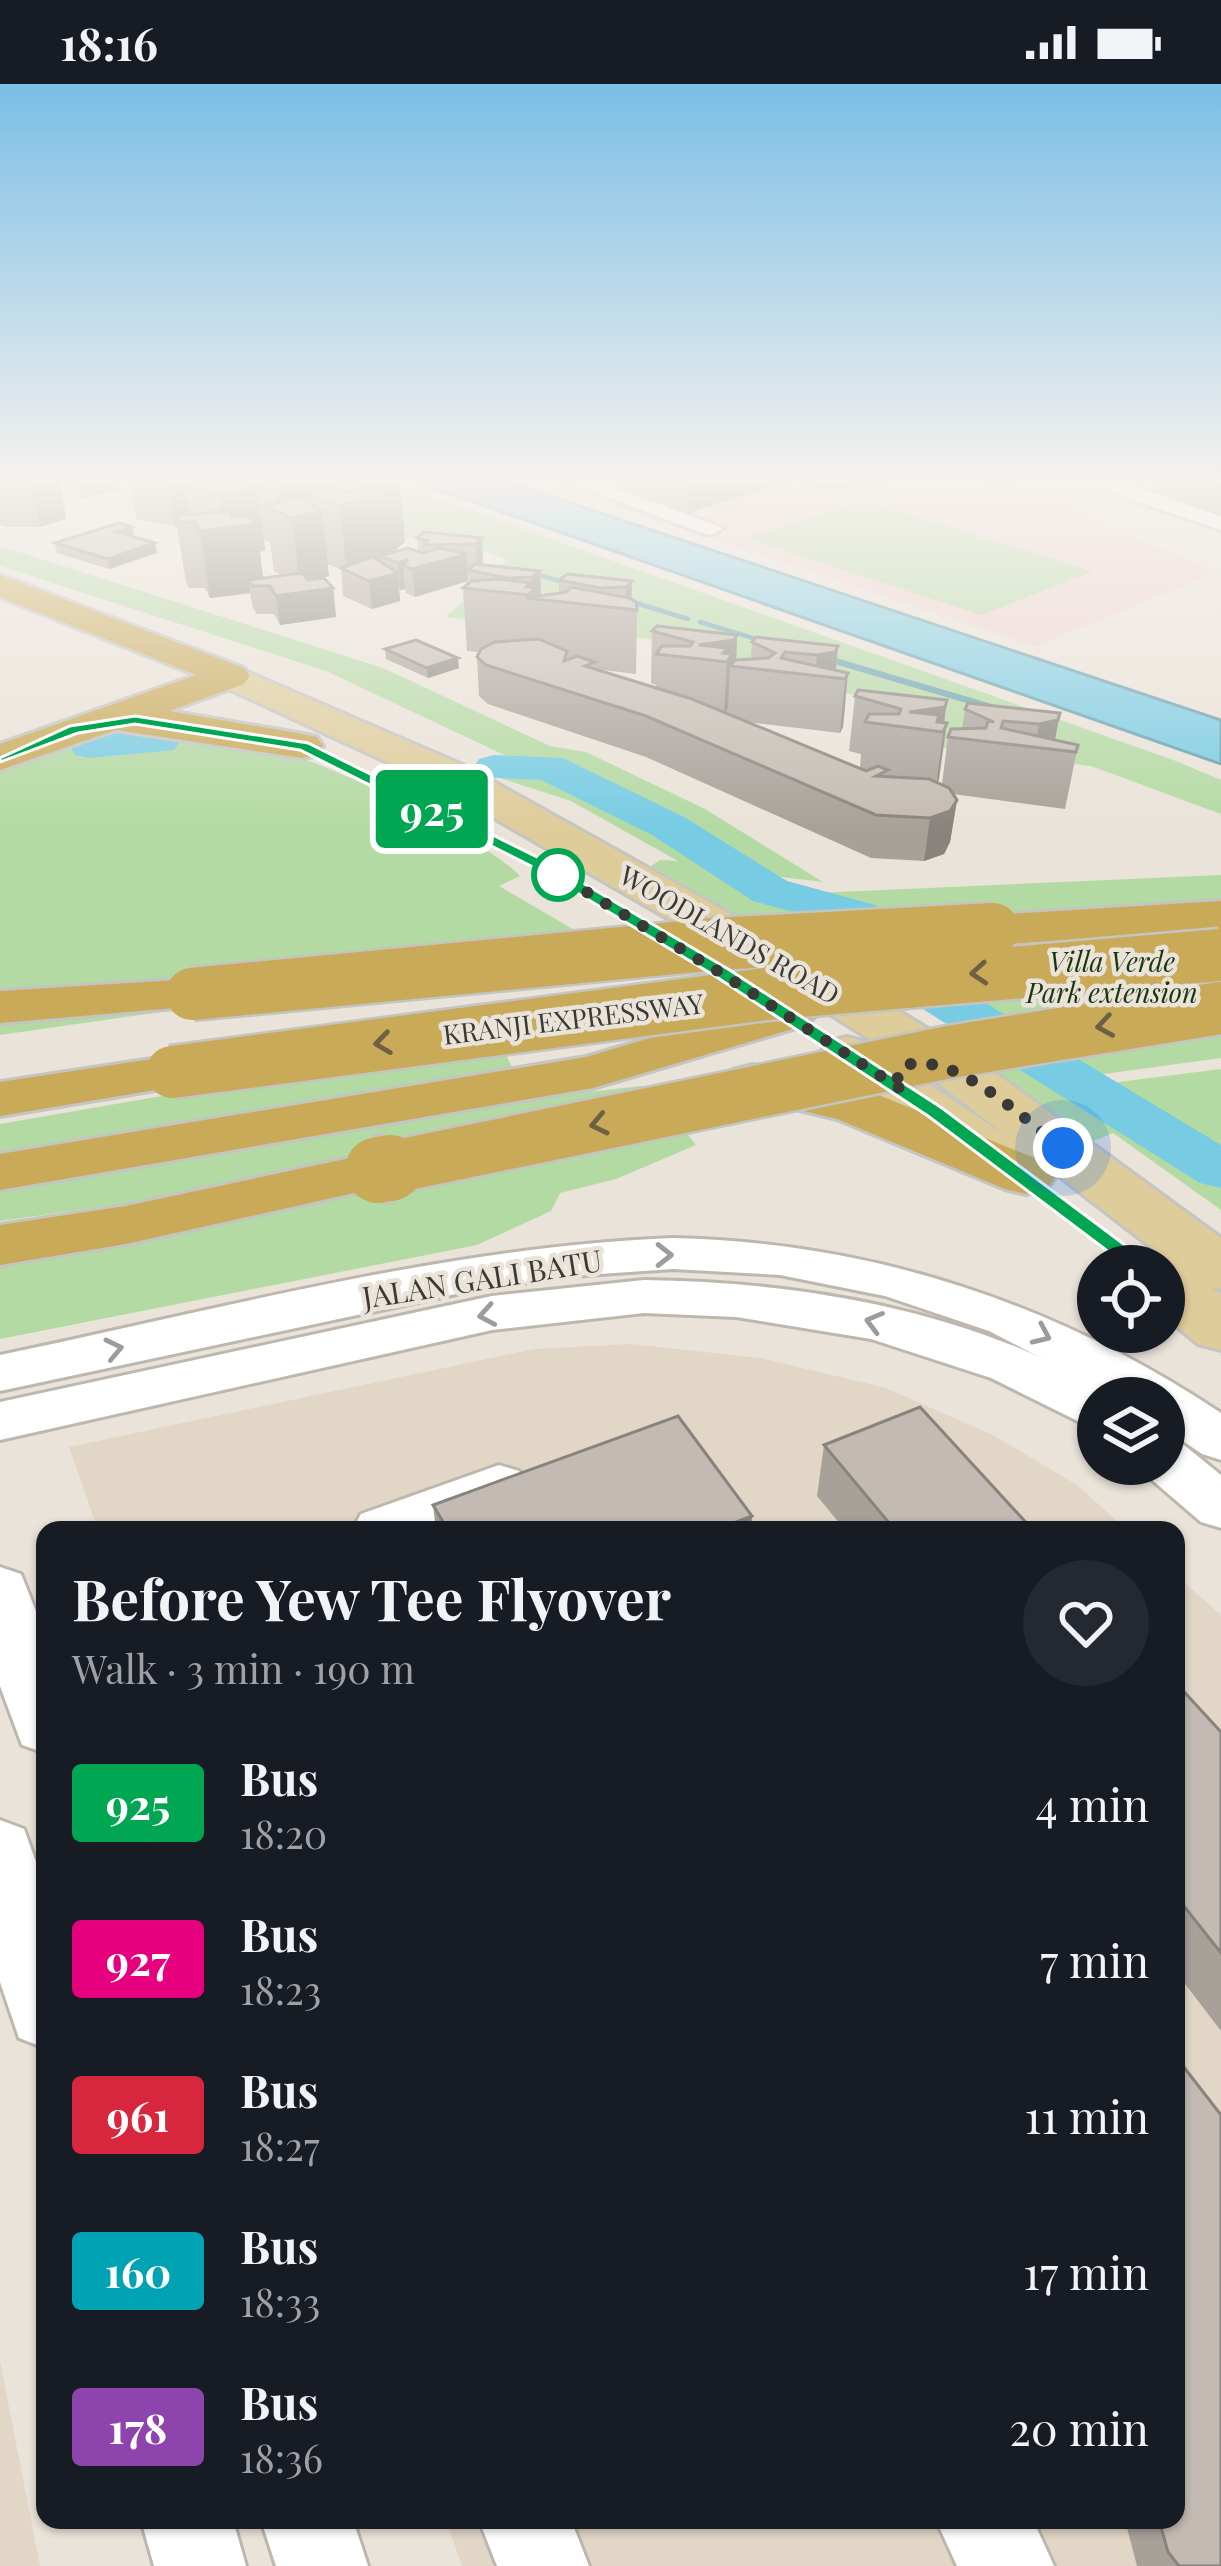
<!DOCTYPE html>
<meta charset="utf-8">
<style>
:root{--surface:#171b24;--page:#242831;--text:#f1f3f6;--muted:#9ea1a6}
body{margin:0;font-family:"Playfair Display",serif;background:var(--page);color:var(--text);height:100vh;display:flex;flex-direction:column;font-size:45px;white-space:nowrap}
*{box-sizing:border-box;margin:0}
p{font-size:39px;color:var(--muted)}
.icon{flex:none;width:66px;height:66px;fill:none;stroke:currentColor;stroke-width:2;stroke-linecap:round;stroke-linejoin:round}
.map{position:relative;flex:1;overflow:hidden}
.drawer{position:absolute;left:36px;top:1437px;width:1149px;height:1008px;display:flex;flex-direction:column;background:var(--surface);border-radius:24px;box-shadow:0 3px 9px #0004}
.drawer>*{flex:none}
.badge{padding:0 24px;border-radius:9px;font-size:42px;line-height:78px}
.controls{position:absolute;left:1077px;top:1161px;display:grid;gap:24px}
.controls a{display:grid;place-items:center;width:108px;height:108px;border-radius:50%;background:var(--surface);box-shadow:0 3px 9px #0004;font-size:60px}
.you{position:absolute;width:60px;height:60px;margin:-30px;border:9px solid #fff;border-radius:50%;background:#1a73e8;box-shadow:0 0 0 18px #1a73e833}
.map>.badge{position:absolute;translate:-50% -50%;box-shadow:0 0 0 6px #fff}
.round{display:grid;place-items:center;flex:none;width:126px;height:126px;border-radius:63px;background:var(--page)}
.head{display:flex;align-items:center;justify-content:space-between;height:204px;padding:0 36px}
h1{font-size:57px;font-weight:700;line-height:90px}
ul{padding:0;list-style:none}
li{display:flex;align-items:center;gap:36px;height:156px;padding:0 36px}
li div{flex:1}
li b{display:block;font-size:45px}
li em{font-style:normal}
li .badge{min-width:132px;font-weight:700;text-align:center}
.status{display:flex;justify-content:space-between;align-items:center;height:84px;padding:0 60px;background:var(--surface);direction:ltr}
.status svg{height:33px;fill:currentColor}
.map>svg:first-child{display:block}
.built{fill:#e2d7c7}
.education{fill:#eed3d1}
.green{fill:#b3daa3}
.water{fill:#77cce4;stroke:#65a0b0;stroke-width:3}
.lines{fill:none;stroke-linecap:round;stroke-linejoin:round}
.stream-far1{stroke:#65a0b0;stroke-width:4.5}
.stream{stroke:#65a0b0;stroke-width:6}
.river{fill:#77cce4;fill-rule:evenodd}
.minor-casing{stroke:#beb7ae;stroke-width:6}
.major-casing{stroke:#c4c4c2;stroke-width:6}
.highway-casing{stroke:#c4c4c2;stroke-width:6}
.minor{fill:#fff;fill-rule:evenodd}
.major{fill:#dfcc9b;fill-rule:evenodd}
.highway{fill:#c9aa58;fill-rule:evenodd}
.highway-bridge-far1-casing{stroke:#c4c4c2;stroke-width:57;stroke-linecap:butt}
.highway-bridge-casing{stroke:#c4c4c2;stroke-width:72;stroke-linecap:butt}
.highway-bridge-far1{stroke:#c9aa58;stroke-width:52}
.highway-bridge{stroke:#c9aa58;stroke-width:66}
.wall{fill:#a8a19a;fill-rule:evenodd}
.shaded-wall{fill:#88837d}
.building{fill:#c3bbb3;stroke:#88837d;stroke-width:3}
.oneway{stroke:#6d6141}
.oneway2{stroke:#9d9c9a}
.line{fill:#00a651;stroke:#fff;stroke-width:3}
.walk{stroke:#3b3935;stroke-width:12;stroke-dasharray:0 21.6}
.stop-dot{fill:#fff;stroke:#00a651;stroke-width:6}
.labels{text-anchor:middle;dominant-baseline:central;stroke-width:9;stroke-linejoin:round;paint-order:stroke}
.far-street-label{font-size:27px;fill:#3b3935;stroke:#eae3d9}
.far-park-label{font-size:27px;font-style:italic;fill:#1b350e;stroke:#eae3d9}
.street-label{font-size:30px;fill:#3b3935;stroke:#eae3d9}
</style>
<div class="status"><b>18:16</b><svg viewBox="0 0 49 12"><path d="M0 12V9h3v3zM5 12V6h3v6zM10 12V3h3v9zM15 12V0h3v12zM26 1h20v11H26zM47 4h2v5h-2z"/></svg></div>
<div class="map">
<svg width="1221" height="2482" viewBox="0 0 1221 2482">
<rect width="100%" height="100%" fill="#eae3d9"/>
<g class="built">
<path d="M 631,1260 L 760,1274 L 883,1303 L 993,1351 L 1077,1401 L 1127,1446 L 98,1446 L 69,1363 L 534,1265 Z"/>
<path d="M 1176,1491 L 1221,1531 L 1221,2482 L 462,2482 L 446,2436 L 1176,2436 Z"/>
<path d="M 0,2277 L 40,2482 L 0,2482 Z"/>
</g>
<path class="education" d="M 536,397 L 1051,397 L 1058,410 L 1104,442 L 1218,488 L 1035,562 Z"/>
<g class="green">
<path d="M 323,397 L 388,397 L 1176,677 L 1221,696 L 1221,730 L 1091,682 L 864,655 L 884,614 L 815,606 L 695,560 L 446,533 L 507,476 L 462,459 L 382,451 Z"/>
<path d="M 864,417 L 1093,487 L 981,531 L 746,454 Z"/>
<path d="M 0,462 L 383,584 L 550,662 L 586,668 L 705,725 L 823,798 L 773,792 L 675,734 L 566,681 L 515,676 L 326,587 L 0,482 Z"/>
<path d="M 116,642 C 167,649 223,652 273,665 C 329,679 481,752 520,792 L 499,802 L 590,855 L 245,916 L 0,951 L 0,679 Z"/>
<path d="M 539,687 L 554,689 L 661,745 L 784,820 L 834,828 L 754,841 L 651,782 L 660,776 L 678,777 L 571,717 L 494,692 Z"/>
<path d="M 1221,791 L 1221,974 L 1089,992 L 961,914 L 887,835 L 866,821 L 816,809 Z"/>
<path d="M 502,963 L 514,987 L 0,1074 L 0,1040 L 300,988 Z"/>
<path d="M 1016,968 L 1221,1096 L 1221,1126 L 1113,1049 L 1091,1058 L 1001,997 L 992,980 Z"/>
<path d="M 1221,985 L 1221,1071 L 1103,1000 Z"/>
<path d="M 641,1002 L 668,1007 L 123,1120 L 0,1137 L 0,1099 L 493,1019 Z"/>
<path d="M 677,1037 L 696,1061 L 616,1095 L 560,1109 L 551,1127 L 477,1161 L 0,1255 L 0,1182 Z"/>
</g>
<path class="water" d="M 414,397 L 505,397 L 1221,636 L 1221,680 Z"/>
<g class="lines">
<g class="stream-far1">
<path d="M 542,492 L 573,501"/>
<path d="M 626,516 L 688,535"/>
<path d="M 700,538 L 766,558"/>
<path d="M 825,574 L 833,576"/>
</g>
<path class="stream" d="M 825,574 L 991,623"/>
<g class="river">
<path d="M 160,645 L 174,648 L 180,657 L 174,666 L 89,674 L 75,671 L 69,662 L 75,653 Z"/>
<path d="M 494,671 L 563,674 L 684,733 L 787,797 L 875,821 L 954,900 L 1221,1061 L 1221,1104 L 1200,1099 L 918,922 L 841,841 L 753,817 L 652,751 L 541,696 L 479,693 L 473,684 L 479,675 Z"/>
</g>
<defs>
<g id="minor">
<path d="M 565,397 L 598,397 L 723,444 L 711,451 L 702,449 Z"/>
<path d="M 1106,397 L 1138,397 L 1135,402 L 1221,431 L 1221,446 L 1106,407 Z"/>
<path d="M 673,1154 C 871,1158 1056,1219 1221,1329 L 1221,1376 L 1202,1370 L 1164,1344 L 1164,1314 L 1119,1314 L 989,1247 L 885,1212 L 780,1191 L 673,1185 L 571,1192 L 470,1207 L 0,1307 L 0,1271 C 221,1225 446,1163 673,1154 Z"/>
<path d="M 644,1196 C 804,1198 979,1227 1116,1314 L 1098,1314 L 1098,1347 L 991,1294 L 871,1255 L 736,1233 L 644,1229 L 492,1246 L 0,1356 L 0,1318 L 492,1212 Z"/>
<path d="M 1164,1355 L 1184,1361 L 1221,1391 L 1221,1444 L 1201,1438 L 1144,1389 L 1139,1380 L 1164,1380 Z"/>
<path d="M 499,1381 L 519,1387 L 527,1402 C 501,1449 400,1446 352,1446 L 361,1430 Z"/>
<path d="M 0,1483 L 21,1490 L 45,1550 L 45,1669 L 22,1661 L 0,1602 Z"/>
<path d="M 0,1736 L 24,1745 L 45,1803 L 45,1964 L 19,1954 L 0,1898 Z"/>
<path d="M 141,2436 L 233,2436 L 246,2482 L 154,2482 Z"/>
<path d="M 261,2436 L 353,2436 L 368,2482 L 276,2482 Z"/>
<path d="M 479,2436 L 571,2436 L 589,2482 L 497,2482 Z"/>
<path d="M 936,2436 L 1033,2436 L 1054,2482 L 957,2482 Z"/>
</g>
<path id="major" d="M 231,581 L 467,683 L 831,886 L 971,971 L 1221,1154 L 1221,1205 L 1211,1203 L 1221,1210 L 1221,1266 L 1198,1260 L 1164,1232 L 1164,1182 L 1150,1182 L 1174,1181 L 1033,1072 L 1038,1080 L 1030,1093 L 1009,1098 L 988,1093 L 828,980 L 820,969 L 828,958 L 847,953 L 866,958 L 1009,1054 L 933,995 L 795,908 L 437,701 L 218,600 L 212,592 L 218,584 Z"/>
<g id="highway">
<path d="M 0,491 L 244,584 L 250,592 L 244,600 L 169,627 L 303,650 L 317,653 L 323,662 L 317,671 L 303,674 L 116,646 L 0,686 L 0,660 L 196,591 L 0,513 Z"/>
<path d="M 1221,817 L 1221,845 L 1008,860 L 991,855 L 984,845 L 991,835 L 1008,830 Z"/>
<path d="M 813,882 L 831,886 L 838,897 L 838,911 L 806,941 L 593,1004 L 0,1106 L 0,1070 L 586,973 L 768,919 L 787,905 L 795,886 Z"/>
<path d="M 192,895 L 210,899 L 218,910 L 210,921 L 0,939 L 0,907 Z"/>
<path d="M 172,972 L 191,976 L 199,988 L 191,1000 L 0,1032 L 0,998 Z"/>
<path d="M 753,981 L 876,1010 L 1047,1079 L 1056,1092 L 1047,1105 L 1026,1110 L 1005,1105 L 837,1035 L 733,1010 L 725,998 L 733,986 Z"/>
<path d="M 378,1068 L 399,1073 L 408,1086 L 399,1099 L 126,1160 L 0,1181 L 0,1141 L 126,1122 Z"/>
</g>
</defs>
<use href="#minor" class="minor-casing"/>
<use href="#major" class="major-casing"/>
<use href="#highway" class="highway-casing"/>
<use href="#minor" class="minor"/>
<use href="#major" class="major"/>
<use href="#highway" class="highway"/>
<defs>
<g id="highway-bridge-far1">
<path d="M 192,910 L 716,860 L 993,845"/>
<path d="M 172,988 L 766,910 L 1221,871"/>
<path d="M 378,1086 L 949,968 L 1221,924"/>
</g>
<path id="highway-bridge" d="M 378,1086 L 390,1084"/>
</defs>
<use href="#highway-bridge-far1" class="highway-bridge-far1-casing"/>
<use href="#highway-bridge" class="highway-bridge-casing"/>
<use href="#highway-bridge-far1" class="highway-bridge-far1"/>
<use href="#highway-bridge" class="highway-bridge"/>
</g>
<g class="wall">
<path d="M 0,397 L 59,397 L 66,430 L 65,435 L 40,443 L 7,443 L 0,441 Z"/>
<path d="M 64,397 L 124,398 L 117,399 L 118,406 L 83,414 L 64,402 Z"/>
<path d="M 126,397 L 332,397 L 333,404 L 347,409 L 350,408 L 349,397 L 400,397 L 405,458 L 396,465 L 396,467 L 418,468 L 417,454 L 482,454 L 483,481 L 540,487 L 541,512 L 559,509 L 559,496 L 632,497 L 631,516 L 637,526 L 636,590 L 595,585 L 656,604 L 656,601 L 651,599 L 652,547 L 737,551 L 736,576 L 751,575 L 752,558 L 838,562 L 836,586 L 848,589 L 843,643 L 840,649 L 747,638 L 860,685 L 861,670 L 849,667 L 855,612 L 858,606 L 944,639 L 938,699 L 942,700 L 948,653 L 962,645 L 965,625 L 1060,629 L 1055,656 L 1078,661 L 1065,725 L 953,710 L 957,716 L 950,758 L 944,770 L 924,777 L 871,774 L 646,673 L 488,620 L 479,612 L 477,573 L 479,568 L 467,567 L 463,504 L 469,499 L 468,487 L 468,497 L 415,513 L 406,509 L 405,505 L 399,506 L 400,517 L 372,525 L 343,512 L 341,485 L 327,480 L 329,492 L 319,495 L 333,504 L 336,533 L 280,541 L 274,530 L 257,530 L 253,524 L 250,509 L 210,514 L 205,504 L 189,504 L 186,498 L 177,443 L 136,435 L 130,399 ZM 264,456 L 270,458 L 274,487 L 286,493 L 263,495 L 260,468 L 265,466 Z"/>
<path d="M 616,397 L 791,397 L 687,429 L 616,405 Z"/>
<path d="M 796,397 L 888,397 L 888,400 L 818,407 L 806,407 Z"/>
<path d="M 979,397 L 1018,397 L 999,403 Z"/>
<path d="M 1153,397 L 1221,397 L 1221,432 L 1150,408 Z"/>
<path d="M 132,443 L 134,452 L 132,453 L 155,459 L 157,469 L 109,485 L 57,469 L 55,459 Z"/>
<path d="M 385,565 L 459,584 L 428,594 L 386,575 Z"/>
<path d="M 824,1361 L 1033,1446 L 845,1446 L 817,1412 Z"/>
<path d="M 433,1421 L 751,1446 L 436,1446 Z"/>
<path d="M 1176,1599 L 1221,1648 L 1221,1947 L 1176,1888 Z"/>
<path d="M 1125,2436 L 1176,2436 L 1221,2482 L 1137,2482 Z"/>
</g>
<g class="shaded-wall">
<path d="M 33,397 L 59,397 L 66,430 L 65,435 L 40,443 L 30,398 Z"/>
<path d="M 80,397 L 124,397 L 124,398 L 117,399 L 118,406 L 83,414 Z"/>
<path d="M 167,397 L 221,397 L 257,403 L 265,466 L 260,468 L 264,502 L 249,496 L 250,509 L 210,514 L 200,447 L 225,444 L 220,410 L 185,401 L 191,437 L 175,432 L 177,443 L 175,444 Z"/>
<path d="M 280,397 L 332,397 L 334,420 L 306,411 L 308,430 L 322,427 L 329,492 L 300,500 L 292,434 L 278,428 L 275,398 Z"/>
<path d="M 396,397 L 400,397 L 405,458 L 396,465 L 396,473 L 380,472 L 381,478 L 347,487 L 340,422 L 373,414 L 372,403 Z"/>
<path d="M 688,397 L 791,397 L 687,429 Z"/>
<path d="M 819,397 L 888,397 L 888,400 L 818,407 Z"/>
<path d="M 1000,397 L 1018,397 L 999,403 Z"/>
<path d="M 132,443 L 134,452 L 118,457 L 116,448 Z"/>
<path d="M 482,454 L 483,481 L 477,487 L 476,460 Z"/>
<path d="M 155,459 L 157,469 L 109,485 L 108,475 Z"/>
<path d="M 467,470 L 468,497 L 415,513 L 412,485 Z"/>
<path d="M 408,476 L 403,481 L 405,505 L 400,506 L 398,479 Z"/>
<path d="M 540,487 L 541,515 L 528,514 L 526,503 L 531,499 L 533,506 L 532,493 Z"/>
<path d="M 398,489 L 400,517 L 372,525 L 369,497 Z"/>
<path d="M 632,497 L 631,525 L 625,525 L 626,503 Z"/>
<path d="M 333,504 L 336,533 L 280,541 L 276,512 Z"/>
<path d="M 737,551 L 736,582 L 730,582 L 728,624 L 724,631 L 727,578 L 699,561 Z"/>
<path d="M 838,562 L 835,594 L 815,591 L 817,571 Z"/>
<path d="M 458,574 L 459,584 L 428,594 L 427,584 Z"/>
<path d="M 848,589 L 843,643 L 840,649 L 845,595 Z"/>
<path d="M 947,616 L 943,648 L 909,628 Z"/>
<path d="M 1060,629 L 1053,665 L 1035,663 L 1039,640 Z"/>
<path d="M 947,639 L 939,695 L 936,704 L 943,648 Z"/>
<path d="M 957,716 L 950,758 L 944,770 L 924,777 L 930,734 Z"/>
<path d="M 752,1432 L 751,1446 L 715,1446 Z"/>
</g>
<g class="building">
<path d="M 201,397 L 245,397 L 257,403 L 220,410 L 185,401 Z"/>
<path d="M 349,397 L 396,397 L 390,401 L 372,403 L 350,401 L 355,398 Z"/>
<path d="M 1199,397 L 1221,397 L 1221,404 Z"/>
<path d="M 334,404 L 347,409 L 366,404 L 391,409 L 340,422 L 306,411 Z"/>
<path d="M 299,413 L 322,427 L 292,434 L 266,422 Z"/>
<path d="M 228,427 L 232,433 L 248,431 L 256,440 L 200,447 L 195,438 L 178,438 L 175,432 Z"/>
<path d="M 119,439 L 132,443 L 116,448 L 155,459 L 108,475 L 55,459 Z"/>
<path d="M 424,448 L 482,454 L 476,460 L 424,461 L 428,457 L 417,454 Z"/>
<path d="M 408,464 L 422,469 L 440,464 L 467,470 L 412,485 L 403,481 L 408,476 L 398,479 L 380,472 Z"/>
<path d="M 373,473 L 398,489 L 369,497 L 341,484 Z"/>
<path d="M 475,480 L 540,487 L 532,493 L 507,494 L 468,486 Z"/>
<path d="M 302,489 L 308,496 L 324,494 L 333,504 L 276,512 L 270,502 L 253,502 L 249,496 Z"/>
<path d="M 567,490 L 632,497 L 626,503 L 600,504 L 559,496 Z"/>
<path d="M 499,495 L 531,499 L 526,503 L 535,504 L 528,511 L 463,504 L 471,497 Z"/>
<path d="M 571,503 L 629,514 L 636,518 L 637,526 L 526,514 L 567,508 Z"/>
<path d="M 657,542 L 737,551 L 734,556 L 699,561 L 727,564 L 723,569 L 732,570 L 727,578 L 656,570 L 662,562 L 690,562 L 693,558 L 652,547 Z"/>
<path d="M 756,553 L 838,562 L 835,568 L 817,571 L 785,568 L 781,574 L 848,589 L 845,595 L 730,582 L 735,576 L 768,574 L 775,569 L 752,558 Z"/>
<path d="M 539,555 L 567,567 L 564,577 L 577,572 L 595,578 L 585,582 L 692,615 L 866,687 L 878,682 L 888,686 L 876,692 L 929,695 L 949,704 L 957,716 L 950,727 L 930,734 L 876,731 L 646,632 L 486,581 L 477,573 L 481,565 L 495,558 Z"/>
<path d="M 416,556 L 458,574 L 427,584 L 385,565 Z"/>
<path d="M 858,606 L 947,616 L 945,623 L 909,628 L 939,631 L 937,638 L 947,639 L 943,648 L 865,638 L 869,630 L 899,630 L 901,625 L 855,612 Z"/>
<path d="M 968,619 L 1060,629 L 1058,636 L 1039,640 L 1003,637 L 1001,644 L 1078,661 L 1076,668 L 948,653 L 951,645 L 986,644 L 988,637 L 994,638 L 965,625 Z"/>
<path d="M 920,1323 L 1033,1446 L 895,1446 L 824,1361 Z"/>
<path d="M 678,1332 L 752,1432 L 715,1446 L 448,1446 L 433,1421 Z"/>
<path d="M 1176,1599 L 1221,1648 L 1221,1869 L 1176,1812 Z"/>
<path d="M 1176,1973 L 1221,2031 L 1221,2482 L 1179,2482 L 1168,2468 L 1159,2436 L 1176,2436 Z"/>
</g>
<defs><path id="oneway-chevron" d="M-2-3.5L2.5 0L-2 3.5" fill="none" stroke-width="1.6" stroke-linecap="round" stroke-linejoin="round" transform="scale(3)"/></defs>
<g class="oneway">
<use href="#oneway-chevron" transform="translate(979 889) rotate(176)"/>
<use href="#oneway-chevron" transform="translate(1105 942) rotate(171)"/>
<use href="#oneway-chevron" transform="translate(383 959) rotate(172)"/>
<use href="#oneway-chevron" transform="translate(599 1040) rotate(168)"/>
</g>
<g class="oneway2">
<use href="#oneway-chevron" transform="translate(664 1171)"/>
<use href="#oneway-chevron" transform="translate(487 1231) rotate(170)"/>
<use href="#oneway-chevron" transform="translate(874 1238) rotate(-165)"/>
<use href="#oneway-chevron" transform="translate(1042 1251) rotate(24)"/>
<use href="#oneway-chevron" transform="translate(114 1265) rotate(-12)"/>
</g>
<linearGradient id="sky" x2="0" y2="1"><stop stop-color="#7bbee6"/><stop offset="0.53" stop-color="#f6f2ee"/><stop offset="1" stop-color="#f6f2ee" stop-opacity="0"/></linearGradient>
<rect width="1221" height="745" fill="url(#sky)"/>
<path class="line" d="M 135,632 L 308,659 L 551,780 L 728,885 L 942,1024 L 1153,1182 L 1150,1187 L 1134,1187 L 928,1032 L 715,892 L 539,786 L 300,666 L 135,640 L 78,649 L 0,678 L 0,674 L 70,642 Z"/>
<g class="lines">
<path class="walk" d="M 558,791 L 545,783 L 721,889 L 904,1007 L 897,996 L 901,983 C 950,962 1023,1035 1063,1064"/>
</g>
<circle class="stop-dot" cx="558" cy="791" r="24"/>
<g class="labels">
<g class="far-street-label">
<text transform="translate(730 850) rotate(30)">WOODLANDS ROAD</text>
<text transform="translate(573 934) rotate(-7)">KRANJI EXPRESSWAY</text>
</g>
<g class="far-park-label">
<text x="1112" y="877">Villa Verde<tspan x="1112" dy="31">Park extension</tspan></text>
</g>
<g class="street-label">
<text transform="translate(482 1194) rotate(-9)">JALAN GALI BATU</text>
</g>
</g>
</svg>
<div class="controls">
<a><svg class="icon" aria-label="locate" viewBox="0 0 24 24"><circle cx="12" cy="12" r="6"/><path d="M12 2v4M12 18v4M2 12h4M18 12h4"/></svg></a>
<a><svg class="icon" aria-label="layers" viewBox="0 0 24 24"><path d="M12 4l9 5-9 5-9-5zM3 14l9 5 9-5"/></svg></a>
</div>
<div class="you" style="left:1063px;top:1064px"></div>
<b class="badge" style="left:432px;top:725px;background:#00a651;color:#fff">925</b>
<section class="drawer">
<div class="head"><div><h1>Before Yew Tee Flyover</h1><p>Walk · 3 min · 190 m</p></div><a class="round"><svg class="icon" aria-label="heart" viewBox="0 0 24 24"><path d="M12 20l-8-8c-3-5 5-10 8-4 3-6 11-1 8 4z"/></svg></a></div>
<ul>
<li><span class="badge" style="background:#00a651;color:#fff">925</span><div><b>Bus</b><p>18:20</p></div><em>4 min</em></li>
<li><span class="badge" style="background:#e6007e;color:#fff">927</span><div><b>Bus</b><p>18:23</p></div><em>7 min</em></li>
<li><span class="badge" style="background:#d7263d;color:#fff">961</span><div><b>Bus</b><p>18:27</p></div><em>11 min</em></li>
<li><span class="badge" style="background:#00a3b4;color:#fff">160</span><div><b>Bus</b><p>18:33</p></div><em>17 min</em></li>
<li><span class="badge" style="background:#8e44ad;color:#fff">178</span><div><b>Bus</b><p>18:36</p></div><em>20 min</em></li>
</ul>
</section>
</div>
